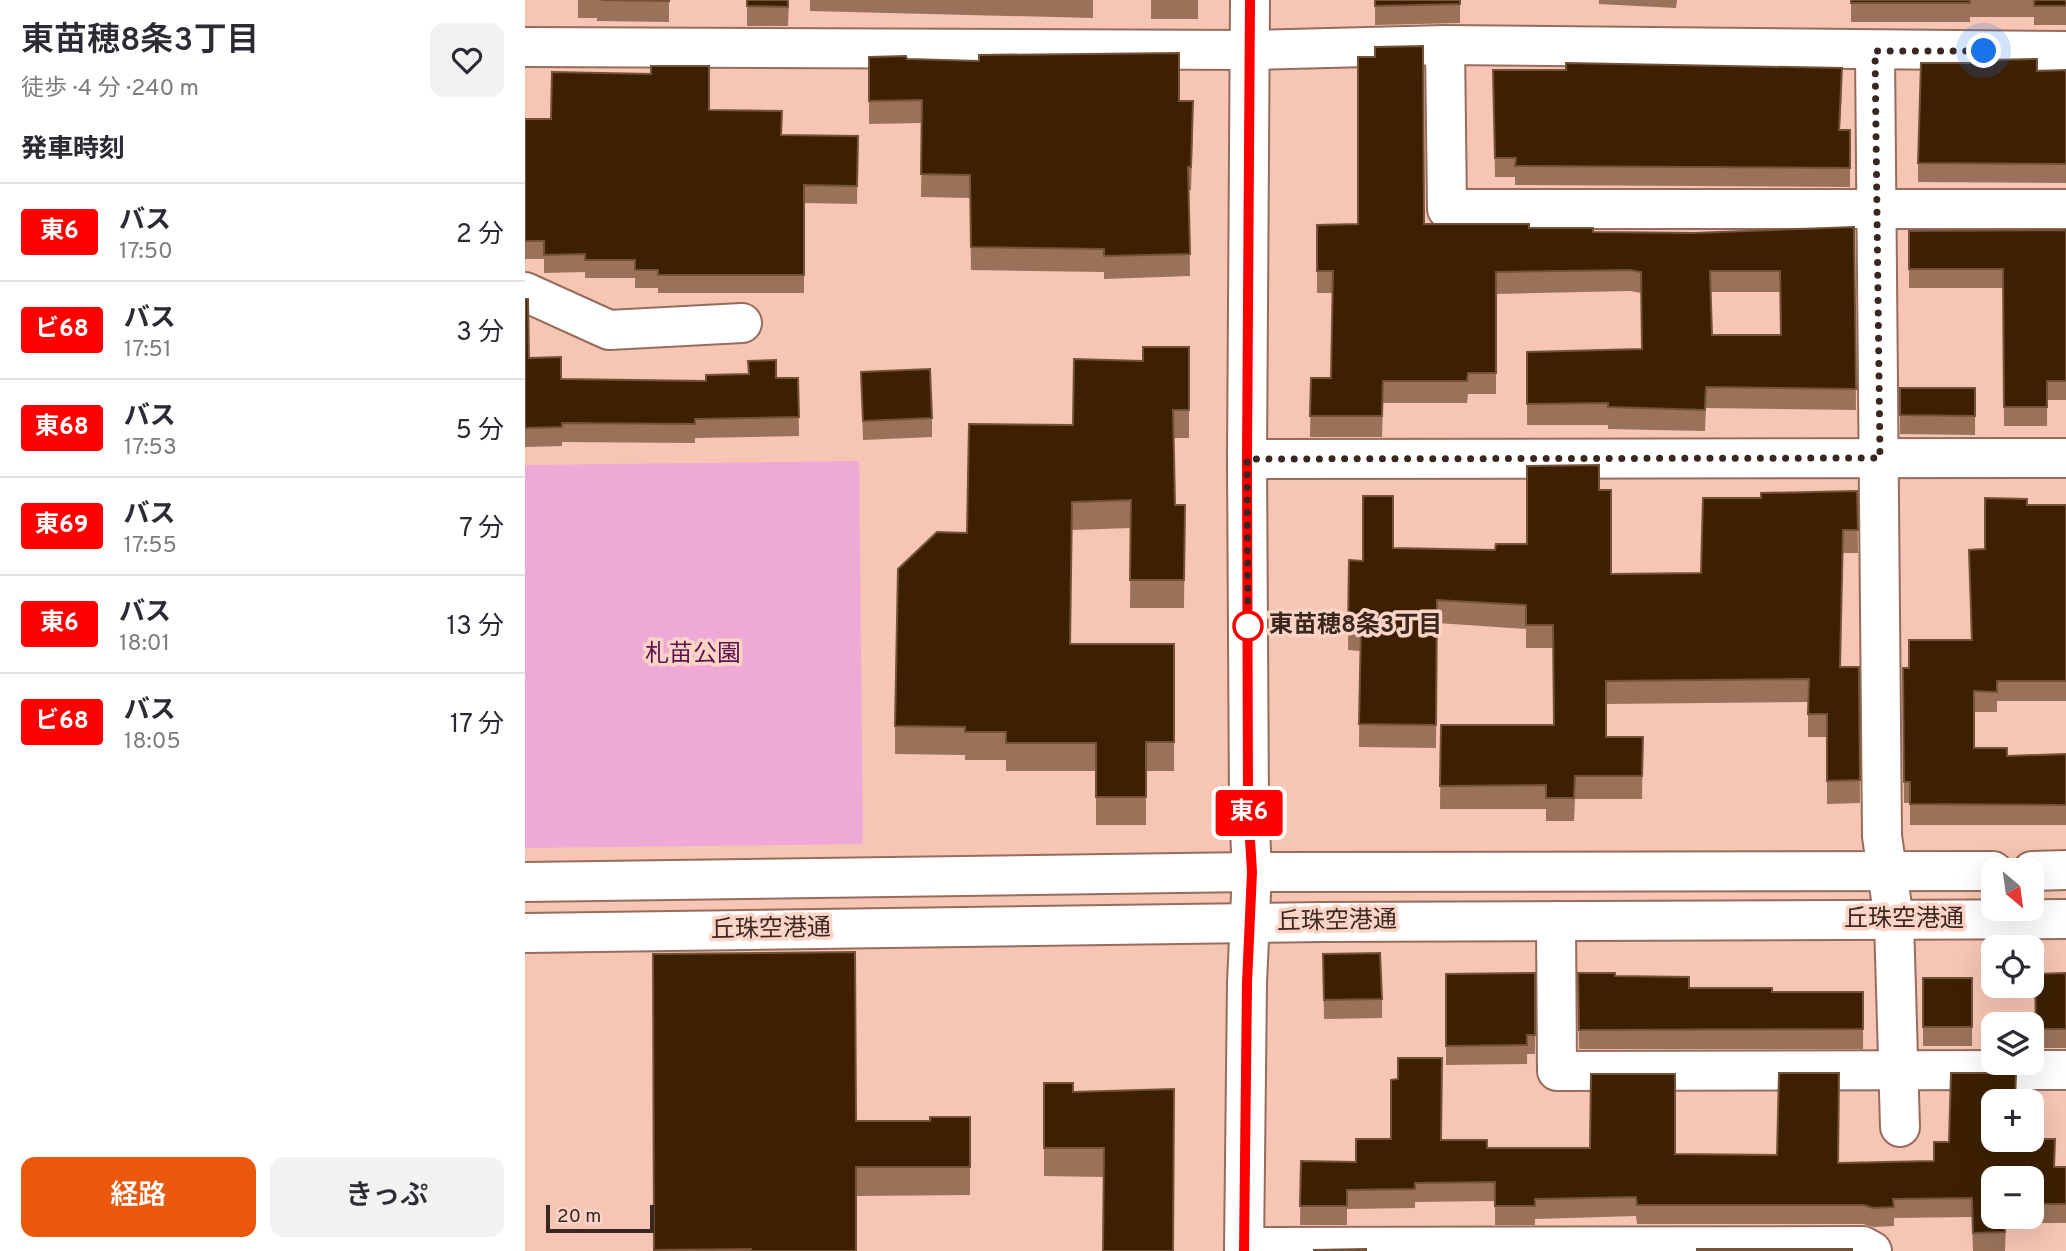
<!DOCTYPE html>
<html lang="ja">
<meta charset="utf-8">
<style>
:root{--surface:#fff;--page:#f2f2f3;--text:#2b2b33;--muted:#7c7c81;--line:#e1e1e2;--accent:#ea580c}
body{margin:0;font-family:Overpass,"Noto Sans JP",sans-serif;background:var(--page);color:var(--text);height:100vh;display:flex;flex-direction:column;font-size:26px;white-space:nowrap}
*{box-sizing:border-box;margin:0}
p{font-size:23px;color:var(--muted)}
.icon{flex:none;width:38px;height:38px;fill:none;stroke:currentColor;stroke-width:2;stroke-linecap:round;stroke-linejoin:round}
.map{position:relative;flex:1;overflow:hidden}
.panel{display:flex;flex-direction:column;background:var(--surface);width:525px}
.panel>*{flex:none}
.badge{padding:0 14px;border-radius:5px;font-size:24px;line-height:46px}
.needle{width:46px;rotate:151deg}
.buttons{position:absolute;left:1456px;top:858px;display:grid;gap:14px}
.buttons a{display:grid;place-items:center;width:63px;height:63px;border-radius:14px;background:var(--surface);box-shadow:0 7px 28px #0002;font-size:35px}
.scale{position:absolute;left:21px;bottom:18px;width:108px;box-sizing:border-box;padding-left:7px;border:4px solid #3a2720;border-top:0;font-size:19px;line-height:24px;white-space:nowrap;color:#3a2720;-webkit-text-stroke:5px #fcd4c6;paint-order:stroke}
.you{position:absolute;width:35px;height:35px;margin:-18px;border:5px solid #fff;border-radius:50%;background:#1a73e8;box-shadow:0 0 0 10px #1a73e833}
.map>.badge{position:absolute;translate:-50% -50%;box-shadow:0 0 0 4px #fff}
h2{padding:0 21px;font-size:26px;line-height:63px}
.round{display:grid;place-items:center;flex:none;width:74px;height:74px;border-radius:14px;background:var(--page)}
.headline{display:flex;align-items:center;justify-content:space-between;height:119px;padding:0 21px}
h1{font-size:33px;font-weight:600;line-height:52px}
.cta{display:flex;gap:14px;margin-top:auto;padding:14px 21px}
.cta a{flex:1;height:80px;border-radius:14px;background:var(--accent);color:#fff;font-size:28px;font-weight:600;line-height:80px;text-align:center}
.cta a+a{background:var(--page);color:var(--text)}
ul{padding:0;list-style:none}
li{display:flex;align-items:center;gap:21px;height:98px;padding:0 21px;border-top:2px solid var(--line)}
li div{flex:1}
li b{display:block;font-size:26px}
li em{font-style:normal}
li .badge{min-width:77px;font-weight:700;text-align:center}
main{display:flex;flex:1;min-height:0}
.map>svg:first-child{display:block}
.green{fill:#efa9d6}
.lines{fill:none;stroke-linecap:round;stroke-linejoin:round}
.street-casing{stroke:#976c5c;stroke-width:42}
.secondary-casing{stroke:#976c5c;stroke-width:42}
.street{stroke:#fff;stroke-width:38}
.secondary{stroke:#fff;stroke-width:38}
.wall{fill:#9a725a;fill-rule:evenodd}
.building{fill:#3d2002;stroke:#745237;stroke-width:2;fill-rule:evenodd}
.line-casing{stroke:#fff;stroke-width:16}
.line{stroke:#f00;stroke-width:10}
.walk{stroke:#3a2720;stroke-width:7;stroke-dasharray:0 12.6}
.stop-dot{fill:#fff;stroke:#f00;stroke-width:3.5}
.labels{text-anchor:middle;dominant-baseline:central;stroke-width:7;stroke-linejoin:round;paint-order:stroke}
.stop-label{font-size:24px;font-weight:bold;fill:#3a2720;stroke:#fcd4c6;text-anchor:start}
.park-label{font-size:24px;fill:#5f114b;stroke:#fcd4c6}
.street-label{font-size:24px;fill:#3a2720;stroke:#fcd4c6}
</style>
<main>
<section class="panel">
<div class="headline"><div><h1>東苗穂8条3丁目</h1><p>徒歩 · 4 分 · 240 m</p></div><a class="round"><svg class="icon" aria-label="heart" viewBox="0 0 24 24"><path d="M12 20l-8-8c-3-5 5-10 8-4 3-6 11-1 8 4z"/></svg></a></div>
<h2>発車時刻</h2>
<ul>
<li><span class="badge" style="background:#f00;color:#fff">東6</span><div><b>バス</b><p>17:50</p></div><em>2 分</em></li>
<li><span class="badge" style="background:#f00;color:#fff">ビ68</span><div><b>バス</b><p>17:51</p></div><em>3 分</em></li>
<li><span class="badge" style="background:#f00;color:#fff">東68</span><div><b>バス</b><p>17:53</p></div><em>5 分</em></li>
<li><span class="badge" style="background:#f00;color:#fff">東69</span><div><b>バス</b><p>17:55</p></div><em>7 分</em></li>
<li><span class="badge" style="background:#f00;color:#fff">東6</span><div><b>バス</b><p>18:01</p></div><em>13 分</em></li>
<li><span class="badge" style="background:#f00;color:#fff">ビ68</span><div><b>バス</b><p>18:05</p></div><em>17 分</em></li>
</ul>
<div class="cta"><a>経路</a><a>きっぷ</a></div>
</section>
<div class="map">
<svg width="1541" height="1251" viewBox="0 0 1541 1251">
<rect width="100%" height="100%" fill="#f6c5b3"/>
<path class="green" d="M 334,461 L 338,844 L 0,848 L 0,465 Z"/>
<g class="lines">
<defs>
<g id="street">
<path d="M 920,45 L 922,209 L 1541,209"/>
<path d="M 0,47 L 724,50 L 920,45 L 1541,51"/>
<path d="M 1350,51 L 1357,836 L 1369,920 L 1375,1127"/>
<path d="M 0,292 L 84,330 L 217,323"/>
<path d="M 722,459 L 1541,458"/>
<path d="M 1031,921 L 1032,1071 L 1541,1070"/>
<path d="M 719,1247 L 1338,1246 L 1347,1251"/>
</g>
<g id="secondary">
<path d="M 1507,871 L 1541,870"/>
<path d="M 0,882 L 727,872 L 1468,871"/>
<path d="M 0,933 L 797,922 L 1541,919"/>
<path d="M 719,1251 L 722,983 L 727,872 L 724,807 L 722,459 L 725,0"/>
</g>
</defs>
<use href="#street" class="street-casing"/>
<use href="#secondary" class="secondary-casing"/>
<use href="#street" class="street"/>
<use href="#secondary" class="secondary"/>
</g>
<g class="wall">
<path d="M 53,0 L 144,0 L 144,22 L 72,21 L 72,18 L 53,18 Z"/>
<path d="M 222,0 L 264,0 L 263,26 L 222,26 Z"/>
<path d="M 285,0 L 568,0 L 568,18 L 285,11 Z"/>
<rect x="626" y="0" width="47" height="19"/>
<path d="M 850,0 L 935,0 L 935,23 L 850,25 Z"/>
<path d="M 1074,0 L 1152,0 L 1151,8 L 1074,4 Z"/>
<path d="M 1326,0 L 1541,0 L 1541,25 L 1509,25 L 1509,17 L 1445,17 L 1445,22 L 1326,22 Z"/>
<path d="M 344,57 L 382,59 L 654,101 L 668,124 L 666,190 L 664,190 L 665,276 L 579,279 L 579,272 L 446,270 L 445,198 L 396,197 L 397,123 L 344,124 Z"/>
<path d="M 968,70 L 1317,88 L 1315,130 L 1325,130 L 1325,187 L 990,185 L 990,177 L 970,177 Z"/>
<path d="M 1541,70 L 1541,183 L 1393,182 L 1393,163 L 1512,71 Z"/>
<path d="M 184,110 L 257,135 L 333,136 L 332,204 L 279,203 L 279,293 L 133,293 L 133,288 L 110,288 L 110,278 L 60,278 L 60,272 L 19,273 L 19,259 L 0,259 L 0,119 L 26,119 Z"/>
<path d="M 899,224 L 1004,228 L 1068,232 L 1169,233 L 1329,227 L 1331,410 L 1181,408 L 1180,431 L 1083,429 L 1083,425 L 1002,425 L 1002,352 L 1117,349 L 1116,293 L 1105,291 L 971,294 L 971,394 L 943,394 L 942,403 L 858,403 L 857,437 L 785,437 L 786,378 L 806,378 L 808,293 L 792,293 L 792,225 ZM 1186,292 L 1255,292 L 1256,335 L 1187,335 Z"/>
<path d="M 1541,230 L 1541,400 L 1522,400 L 1522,426 L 1479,426 L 1478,288 L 1384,288 L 1384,231 Z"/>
<path d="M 0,299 L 4,358 L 36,379 L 181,381 L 273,378 L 274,436 L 170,438 L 170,443 L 37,442 L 37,446 L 0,447 Z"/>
<path d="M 664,347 L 664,438 L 649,438 L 650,505 L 660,505 L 659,608 L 605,608 L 606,528 L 547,530 L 545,644 L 649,644 L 649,771 L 621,771 L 621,825 L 571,825 L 571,771 L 481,771 L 481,760 L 440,760 L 440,755 L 370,754 L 370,726 L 442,533 L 548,425 L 618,361 Z"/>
<path d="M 336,372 L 407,418 L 407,437 L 338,440 Z"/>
<path d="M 1375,388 L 1450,388 L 1450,435 L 1375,434 Z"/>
<path d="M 1074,490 L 1086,574 L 1176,573 L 1236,498 L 1332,491 L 1333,553 L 1318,553 L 1315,667 L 1334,667 L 1335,803 L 1302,804 L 1302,737 L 1283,737 L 1283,702 L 1081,704 L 1081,737 L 1118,737 L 1117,799 L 1050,799 L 1049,821 L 1021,821 L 1021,809 L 915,809 L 916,725 L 1029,725 L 1028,648 L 1001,648 L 1001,629 L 912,623 L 911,748 L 834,747 L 835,651 L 823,650 L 824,560 L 838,561 L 970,550 L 1002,544 Z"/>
<path d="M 1502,505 L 1541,505 L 1541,701 L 1472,701 L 1472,712 L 1449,712 L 1449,748 L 1482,756 L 1541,754 L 1541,825 L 1385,825 L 1385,803 L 1379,803 L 1378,689 L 1384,668 L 1446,640 L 1444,550 L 1460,549 Z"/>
<path d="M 128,954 L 331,1121 L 405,1121 L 445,1117 L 445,1195 L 331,1196 L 331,1251 L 129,1251 Z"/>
<path d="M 798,954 L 857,999 L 857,1018 L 799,1019 Z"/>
<path d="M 1010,973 L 1010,1054 L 1002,1054 L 1002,1064 L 921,1065 L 921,974 Z"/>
<path d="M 1053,973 L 1090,976 L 1164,988 L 1247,992 L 1338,992 L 1338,1049 L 1054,1049 Z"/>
<path d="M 1541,973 L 1541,1048 L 1511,1048 L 1510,974 Z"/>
<rect x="1398" y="978" width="49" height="68"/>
<path d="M 519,1083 L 548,1092 L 649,1089 L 578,1177 L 519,1176 Z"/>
<path d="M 866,1139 L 916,1140 L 962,1148 L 1150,1154 L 1313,1163 L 1409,1161 L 1424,1142 L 1468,1139 L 1530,1167 L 1541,1167 L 1541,1223 L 1481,1223 L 1480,1251 L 1448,1251 L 1447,1217 L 1369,1218 L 1369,1226 L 1348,1227 L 1338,1224 L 1112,1224 L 1111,1216 L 1010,1219 L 1010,1225 L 970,1225 L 970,1201 L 890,1202 L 890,1208 L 822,1209 L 822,1225 L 775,1225 L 776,1161 L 831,1162 ZM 1507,1178 L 1507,1216 L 1468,1216 Z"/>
</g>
<g class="building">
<path d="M 76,0 L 144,0 L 144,1 Z"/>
<path d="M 222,0 L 263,0 L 263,7 L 222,6 Z"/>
<path d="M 850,0 L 935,0 L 935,4 L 850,6 Z"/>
<rect x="1326" y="0" width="119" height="3"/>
<rect x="1509" y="0" width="32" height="6"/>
<path d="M 898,46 L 899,224 L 1004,224 L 1004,228 L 1068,228 L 1068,232 L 1169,233 L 1329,227 L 1331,389 L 1181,387 L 1180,410 L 1083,407 L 1083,403 L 1002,404 L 1002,352 L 1117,349 L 1116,272 L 1105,270 L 971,272 L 971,373 L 943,373 L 942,381 L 858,381 L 857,416 L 785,416 L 786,378 L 806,378 L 808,271 L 792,271 L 792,225 L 833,224 L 833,57 L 850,57 L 850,47 ZM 1185,271 L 1255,271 L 1256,335 L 1187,335 Z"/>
<path d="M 654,53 L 654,101 L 668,101 L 666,167 L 663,167 L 665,254 L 579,256 L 579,249 L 446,247 L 445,175 L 396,174 L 397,100 L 344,101 L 344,57 L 381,56 L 382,59 L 454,61 L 454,55 Z"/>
<path d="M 1512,59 L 1512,71 L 1541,70 L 1541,164 L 1393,163 L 1396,63 L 1464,63 L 1464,60 Z"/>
<path d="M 1041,63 L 1317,68 L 1314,130 L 1325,130 L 1325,168 L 990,166 L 991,158 L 970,158 L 968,70 L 1041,70 Z"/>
<path d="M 126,66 L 184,66 L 184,110 L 257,111 L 256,135 L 333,136 L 332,186 L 279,185 L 279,275 L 133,275 L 133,270 L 110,270 L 110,260 L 60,260 L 60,254 L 19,255 L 19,241 L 0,241 L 0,119 L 26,119 L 27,72 L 126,74 Z"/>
<path d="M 1541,230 L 1541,381 L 1522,381 L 1522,407 L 1479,407 L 1478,269 L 1384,269 L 1384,231 Z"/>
<path d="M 0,299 L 3,299 L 4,358 L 36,357 L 36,379 L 181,381 L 181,375 L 224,374 L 223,361 L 251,360 L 251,378 L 273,378 L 274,417 L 170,419 L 170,424 L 37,423 L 37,427 L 0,428 Z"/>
<path d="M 618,347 L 664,347 L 664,410 L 648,410 L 650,505 L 660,505 L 659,580 L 605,580 L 606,500 L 547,502 L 545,644 L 649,644 L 649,742 L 621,742 L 621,797 L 571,797 L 571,743 L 481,743 L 481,732 L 440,732 L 440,727 L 370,726 L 373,569 L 412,532 L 442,533 L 444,424 L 548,425 L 549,359 L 618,361 Z"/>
<path d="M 405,369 L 407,418 L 338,421 L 336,372 Z"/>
<path d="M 1375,388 L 1450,388 L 1450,416 L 1375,415 Z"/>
<path d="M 1074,465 L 1074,490 L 1086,490 L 1086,574 L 1176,573 L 1178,498 L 1236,498 L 1236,493 L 1332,491 L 1333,530 L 1318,530 L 1315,667 L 1334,667 L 1335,780 L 1302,781 L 1302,714 L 1283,714 L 1284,679 L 1081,681 L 1081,737 L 1118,737 L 1117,776 L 1050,776 L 1049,798 L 1021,798 L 1021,785 L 915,786 L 916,725 L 1029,725 L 1028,625 L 1001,625 L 1001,605 L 912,600 L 911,725 L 834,724 L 836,627 L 823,627 L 824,560 L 838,561 L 838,496 L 868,496 L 868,548 L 970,550 L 971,544 L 1002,544 L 1002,466 Z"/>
<path d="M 1460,498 L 1502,499 L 1502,505 L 1541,505 L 1541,681 L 1472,681 L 1472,692 L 1449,691 L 1449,748 L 1482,748 L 1482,756 L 1541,754 L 1541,805 L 1385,804 L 1385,782 L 1379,782 L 1378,668 L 1384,668 L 1384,640 L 1447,640 L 1444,550 L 1460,549 Z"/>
<path d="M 330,952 L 331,1121 L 405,1121 L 405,1117 L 445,1117 L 445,1167 L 331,1167 L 331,1251 L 226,1251 L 226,1249 L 129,1250 L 128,954 Z"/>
<path d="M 855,953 L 857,999 L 799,1000 L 798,954 Z"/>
<path d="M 1010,973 L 1010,1035 L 1002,1035 L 1002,1045 L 921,1046 L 921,974 Z"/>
<path d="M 1053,973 L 1090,973 L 1090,976 L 1164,977 L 1164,988 L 1247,988 L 1247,992 L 1338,992 L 1338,1029 L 1054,1030 Z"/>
<path d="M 1541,973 L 1541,1029 L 1511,1029 L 1510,974 Z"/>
<rect x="1398" y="978" width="49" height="49"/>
<path d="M 873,1058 L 917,1058 L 916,1140 L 962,1140 L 962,1148 L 1065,1148 L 1066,1074 L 1150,1074 L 1150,1154 L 1252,1155 L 1254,1073 L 1314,1073 L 1313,1163 L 1409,1161 L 1409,1142 L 1424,1142 L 1426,1073 L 1491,1073 L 1490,1101 L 1468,1101 L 1468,1139 L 1530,1139 L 1529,1167 L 1541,1167 L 1541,1204 L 1507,1204 L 1507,1178 L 1468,1178 L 1468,1216 L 1481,1216 L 1480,1232 L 1448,1233 L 1447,1198 L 1368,1199 L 1369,1207 L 1348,1208 L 1338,1205 L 1112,1205 L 1111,1197 L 1010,1199 L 1010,1206 L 970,1206 L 970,1182 L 890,1183 L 890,1189 L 822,1190 L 822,1206 L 775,1206 L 776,1161 L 831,1162 L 831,1139 L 866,1139 L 866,1080 L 873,1079 Z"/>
<path d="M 519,1083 L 548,1083 L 548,1092 L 649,1089 L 648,1251 L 578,1251 L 579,1148 L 519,1148 Z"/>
<path d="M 841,1249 L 841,1251 L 789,1251 L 789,1250 Z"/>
<rect x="1172" y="1249" width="155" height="2"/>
</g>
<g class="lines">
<defs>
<path id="line" d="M 719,1251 L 722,983 L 727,872 L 723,807 L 722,459 L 725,0"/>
</defs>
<use href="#line" class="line-casing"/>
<use href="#line" class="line"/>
<path class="walk" d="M 723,626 L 722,459 L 1355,458 L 1350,51 L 1459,51"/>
</g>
<circle class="stop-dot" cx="723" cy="626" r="14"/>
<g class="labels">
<g class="stop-label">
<text x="744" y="626">東苗穂8条3丁目</text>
</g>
<g class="park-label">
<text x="168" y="655">札苗公園</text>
</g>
<g class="street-label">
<text x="1379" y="920">丘珠空港通</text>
<text transform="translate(812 922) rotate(-1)">丘珠空港通</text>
<text transform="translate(246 930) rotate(-1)">丘珠空港通</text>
</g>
</g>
</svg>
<div class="buttons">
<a><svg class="needle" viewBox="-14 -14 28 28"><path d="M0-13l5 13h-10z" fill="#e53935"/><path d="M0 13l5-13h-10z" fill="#7c7c81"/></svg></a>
<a><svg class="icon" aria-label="locate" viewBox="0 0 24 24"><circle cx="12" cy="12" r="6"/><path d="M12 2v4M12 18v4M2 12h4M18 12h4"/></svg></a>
<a><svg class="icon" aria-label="layers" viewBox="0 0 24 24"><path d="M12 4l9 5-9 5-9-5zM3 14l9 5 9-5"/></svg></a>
<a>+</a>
<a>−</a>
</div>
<div class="scale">20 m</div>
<div class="you" style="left:1459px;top:51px"></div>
<b class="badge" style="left:724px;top:813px;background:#f00;color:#fff">東6</b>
</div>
</main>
